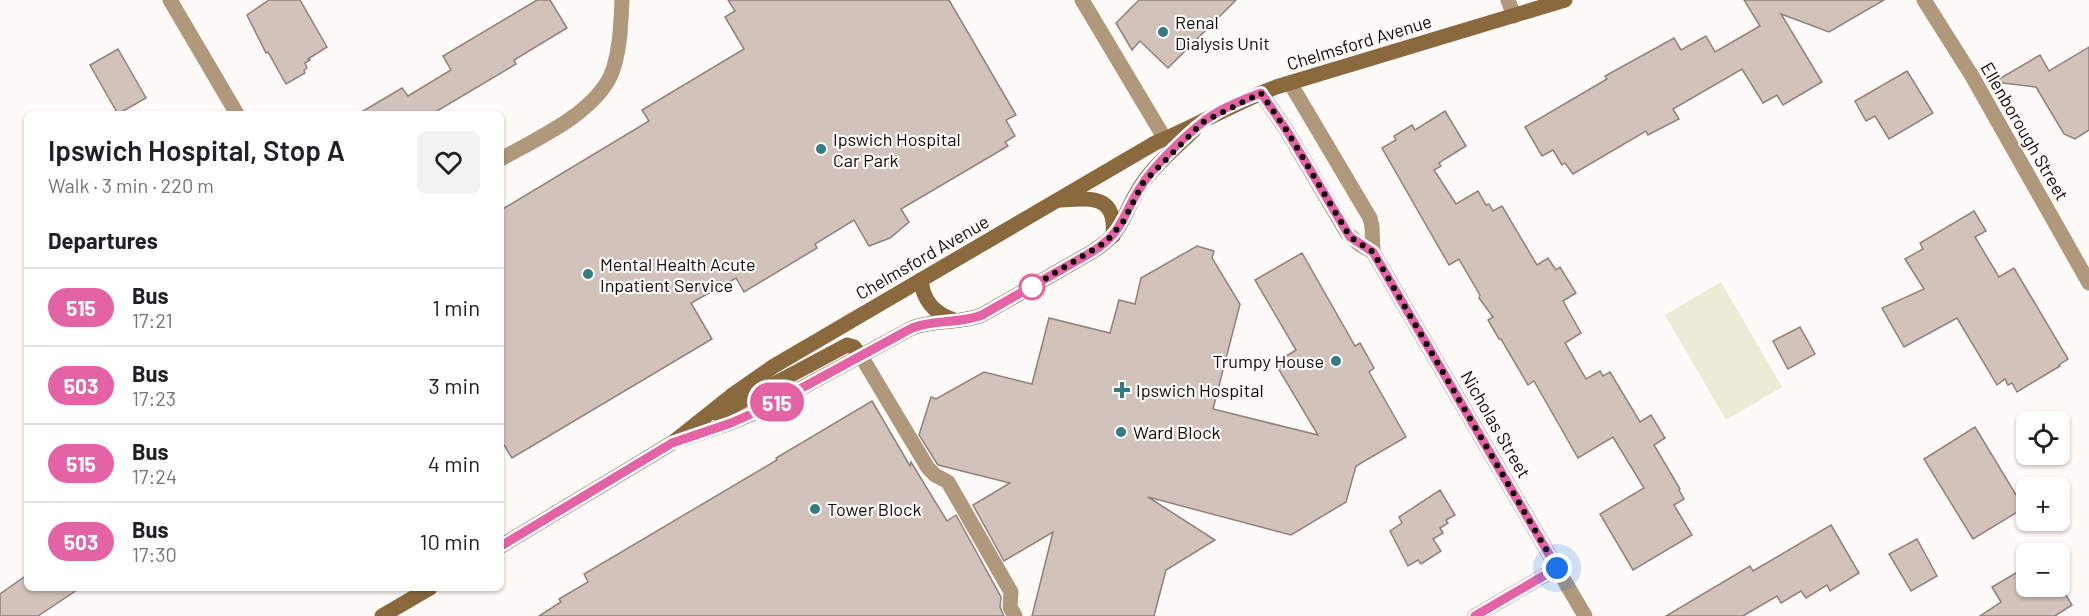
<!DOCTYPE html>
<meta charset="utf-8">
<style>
:root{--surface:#fff;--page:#f2f2f2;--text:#202124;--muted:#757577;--line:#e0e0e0}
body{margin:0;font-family:Barlow,sans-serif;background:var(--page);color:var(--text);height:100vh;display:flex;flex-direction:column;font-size:22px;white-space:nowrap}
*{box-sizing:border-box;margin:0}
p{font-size:20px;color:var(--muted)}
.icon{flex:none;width:33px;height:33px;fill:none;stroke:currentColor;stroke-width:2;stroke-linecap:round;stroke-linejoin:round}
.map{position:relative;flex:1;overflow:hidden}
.drawer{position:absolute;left:24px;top:111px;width:480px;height:480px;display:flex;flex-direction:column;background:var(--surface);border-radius:9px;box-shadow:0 2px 4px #0004}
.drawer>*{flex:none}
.badge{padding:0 12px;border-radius:20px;font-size:21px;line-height:39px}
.buttons{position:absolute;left:2016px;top:411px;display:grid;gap:12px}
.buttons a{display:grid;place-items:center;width:54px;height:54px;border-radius:9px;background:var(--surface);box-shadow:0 2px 4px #0004;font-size:30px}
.you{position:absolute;width:30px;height:30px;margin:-15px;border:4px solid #fff;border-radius:50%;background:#1a73e8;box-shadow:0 0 0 9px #1a73e833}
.map>.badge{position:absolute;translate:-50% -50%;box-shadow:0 0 0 3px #fff}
h2{padding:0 24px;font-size:22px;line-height:54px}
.round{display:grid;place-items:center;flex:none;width:63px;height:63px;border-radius:9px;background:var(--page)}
.summary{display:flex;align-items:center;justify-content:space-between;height:102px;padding:0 24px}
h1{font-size:28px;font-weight:600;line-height:45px}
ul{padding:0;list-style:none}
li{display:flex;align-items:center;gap:18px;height:78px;padding:0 24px;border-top:2px solid var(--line)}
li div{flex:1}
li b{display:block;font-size:22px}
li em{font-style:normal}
li .badge{min-width:66px;font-weight:700;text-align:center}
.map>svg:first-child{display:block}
.green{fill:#eaecd5}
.building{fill:#d1c2bc;stroke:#90817c;stroke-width:1.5}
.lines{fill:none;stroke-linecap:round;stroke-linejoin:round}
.lane{stroke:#b0987c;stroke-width:15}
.street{stroke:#b0987c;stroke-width:15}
.secondary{stroke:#8b693f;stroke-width:15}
.line-casing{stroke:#fff;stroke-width:14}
.line{stroke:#e463a4;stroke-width:9}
.walk{stroke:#100b09;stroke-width:6;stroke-dasharray:0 10.8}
.poi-dot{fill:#337c82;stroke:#fdfaf8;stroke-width:2}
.stop-dot{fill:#fff;stroke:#e463a4;stroke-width:3}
.labels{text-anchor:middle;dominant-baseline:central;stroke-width:4.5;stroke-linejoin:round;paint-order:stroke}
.poi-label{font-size:18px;fill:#100b09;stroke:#fdfaf8;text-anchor:start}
.street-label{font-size:18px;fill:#100b09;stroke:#fdfaf8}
</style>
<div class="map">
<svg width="2089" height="616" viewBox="0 0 2089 616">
<rect width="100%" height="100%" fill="#fdfaf8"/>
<path class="green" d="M 1721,282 L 1782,387 L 1726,420 L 1665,315 Z"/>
<g class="building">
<path d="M 269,0 L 300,0 L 327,47 L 308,59 L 310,60 L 305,63 L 307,68 L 304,70 L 305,73 L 286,84 L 268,52 L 266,53 L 247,15 Z"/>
<path d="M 537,0 L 550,0 L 567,28 L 514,60 L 516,64 L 432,114 L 358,114 L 402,88 L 408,96 L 451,70 L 443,56 Z"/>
<path d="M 728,0 L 949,0 L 1016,115 L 1006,120 L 1015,136 L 1005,142 L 1008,146 L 901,209 L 909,222 L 890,238 L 869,246 L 854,220 L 815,244 L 817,248 L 744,292 L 736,278 L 691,303 L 712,339 L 512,458 L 501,440 L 501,210 L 649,121 L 642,110 L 744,49 L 725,17 L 735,11 Z"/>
<path d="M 1139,0 L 1236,0 L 1168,68 L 1140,41 L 1132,50 L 1116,23 Z"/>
<path d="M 1744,0 L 1884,0 L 1829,32 L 1781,14 L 1822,82 L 1783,105 L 1777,95 L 1763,103 L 1742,69 L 1673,109 L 1679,119 L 1648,135 L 1646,131 L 1573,174 L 1565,163 L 1562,165 L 1553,150 L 1542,156 L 1525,127 L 1607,79 L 1605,76 L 1674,38 L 1681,50 L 1706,36 L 1715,52 L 1760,26 Z"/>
<path d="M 2089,47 L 2089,130 L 2075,139 L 2064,134 L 2036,87 L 1994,82 L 2040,55 L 2049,71 Z"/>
<path d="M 118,49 L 146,98 L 118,114 L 90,65 Z"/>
<path d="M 1907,71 L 1933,113 L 1889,139 L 1875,116 L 1866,121 L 1855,101 Z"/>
<path d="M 1445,111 L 1466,146 L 1445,159 L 1439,163 L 1441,166 L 1434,170 L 1456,204 L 1478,191 L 1486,205 L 1489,204 L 1493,211 L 1502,206 L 1537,265 L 1548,258 L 1556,270 L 1560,267 L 1576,293 L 1563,301 L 1581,333 L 1565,343 L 1586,379 L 1600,371 L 1603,376 L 1610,372 L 1640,422 L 1651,415 L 1665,438 L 1654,445 L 1680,489 L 1679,490 L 1684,499 L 1674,505 L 1692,535 L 1633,570 L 1600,514 L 1644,488 L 1613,437 L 1578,458 L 1534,381 L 1528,385 L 1501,339 L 1499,339 L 1488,320 L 1493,317 L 1479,298 L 1480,295 L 1459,259 L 1449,265 L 1382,148 L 1396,140 L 1394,136 L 1412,125 L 1415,130 Z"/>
<path d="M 1974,211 L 1986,231 L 1975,237 L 1999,277 L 2014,268 L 2068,359 L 2059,365 L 2060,366 L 2017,392 L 2012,383 L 2008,385 L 2005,379 L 1997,385 L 1957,318 L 1904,347 L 1882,308 L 1924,289 L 1905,259 L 1923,249 L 1920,243 Z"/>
<path d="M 1197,246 L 1214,251 L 1212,258 L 1240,304 L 1213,409 L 1318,435 L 1275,363 L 1296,350 L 1255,280 L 1302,253 L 1355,346 L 1360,343 L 1374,368 L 1369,372 L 1406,437 L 1356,466 L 1346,502 L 1291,535 L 1148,497 L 1215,540 L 1166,570 L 1154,616 L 1032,616 L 1053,532 L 1004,561 L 973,505 L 1010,483 L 938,465 L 936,462 L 919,435 L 931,397 L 936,399 L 984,372 L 1032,384 L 1049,318 L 1110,333 L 1119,300 L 1135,304 L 1141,278 Z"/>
<path d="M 1800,327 L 1815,354 L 1788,369 L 1773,341 Z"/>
<path d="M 872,401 L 910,466 L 911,462 L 947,521 L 956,515 L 1001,597 L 1000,607 L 1004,616 L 539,616 L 561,602 L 559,599 L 588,582 L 584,574 L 777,460 L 776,458 Z"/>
<path d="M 1975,427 L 2024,508 L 1973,539 L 1924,459 Z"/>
<path d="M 1440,490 L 1455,515 L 1446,520 L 1448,523 L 1440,528 L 1443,533 L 1433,539 L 1441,551 L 1421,564 L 1418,560 L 1408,566 L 1390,531 L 1402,523 L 1399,517 Z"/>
<path d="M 1831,525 L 1859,573 L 1830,591 L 1827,585 L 1806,598 L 1801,591 L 1781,603 L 1777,596 L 1743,616 L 1666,616 L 1750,566 L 1753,571 Z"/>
<path d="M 1917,539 L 1937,576 L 1911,591 L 1889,554 Z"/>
<path d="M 2026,567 L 2026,586 L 2060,585 L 2072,605 L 2055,616 L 1980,616 L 2001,602 L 1992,587 Z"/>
<path d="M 27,575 L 27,588 L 80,588 L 38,616 L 0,616 L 0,594 Z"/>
</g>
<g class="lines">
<g class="lane">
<path d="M 1082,0 L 1165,139"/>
<path d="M 861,356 L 928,468 L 935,475 L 948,482 L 1011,592 L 1010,607 L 1015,616"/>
</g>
<g class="street">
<path d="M 170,0 L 237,114"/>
<path d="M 1508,0 L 1514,16"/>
<path d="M 1924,0 L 1972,76 L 2089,283"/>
<path d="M 1290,83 L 1370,218 L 1372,227 L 1373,252 L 1585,616"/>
<path d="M 1261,93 L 1287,131 L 1347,233 L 1359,244 L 1373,252"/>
<path d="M 501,159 C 536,139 591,115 610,77 C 620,56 621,23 622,0"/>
<path d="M 1475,616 L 1557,568"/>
</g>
<g class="secondary">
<path d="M 1059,200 C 1091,198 1117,194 1113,236"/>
<path d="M 921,280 C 923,301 934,313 954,320"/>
<path d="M 718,414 L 847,345 L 854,347 L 861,356"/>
<path d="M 680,440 L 731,423 L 765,408 L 912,328 C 935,319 960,324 982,315 L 1090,253 C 1126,232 1122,213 1142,184 C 1156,163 1177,147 1194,130"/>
<path d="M 501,546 L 672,443 L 731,396 L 774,366 L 1155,143 C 1196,126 1235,103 1276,87 L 1565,0"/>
<path d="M 382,616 L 430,588"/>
</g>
</g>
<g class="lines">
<defs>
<path id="line" d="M 501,546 L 672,443 L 731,423 L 765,408 L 912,328 C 935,319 960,324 982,315 L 1090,253 C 1125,232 1122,214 1142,185 C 1153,167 1186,135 1203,122 C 1219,109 1242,100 1261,93 L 1287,131 L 1350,237 L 1373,252 L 1557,568 L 1475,616"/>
</defs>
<use href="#line" class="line-casing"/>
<use href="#line" class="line"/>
<path class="walk" d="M 1032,287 L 1025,291 L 1106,242 L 1123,222 L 1143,183 L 1203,122 L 1261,93 L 1287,131 L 1350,237 L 1373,252 L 1557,568"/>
</g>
<g class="poi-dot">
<circle cx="1163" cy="32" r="6"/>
<circle cx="821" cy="149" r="6"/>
<circle cx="588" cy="274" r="6"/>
<circle cx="1336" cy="361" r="6"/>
<path d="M1119 381h6v6h6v6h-6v6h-6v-6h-6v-6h6z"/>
<circle cx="1121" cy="432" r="6"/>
<circle cx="815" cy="509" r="6"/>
</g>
<circle class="stop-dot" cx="1032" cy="287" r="12"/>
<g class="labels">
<g class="poi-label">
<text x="1175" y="22">Renal<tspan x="1175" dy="21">Dialysis Unit</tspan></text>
<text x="833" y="139">Ipswich Hospital<tspan x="833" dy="21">Car Park</tspan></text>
<text x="600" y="264">Mental Health Acute<tspan x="600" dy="21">Inpatient Service</tspan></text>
<text x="1324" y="361" text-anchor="end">Trumpy House</text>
<text x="1136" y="390">Ipswich Hospital</text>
<text x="1133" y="432">Ward Block</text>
<text x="827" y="509">Tower Block</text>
</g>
<g class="street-label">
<text transform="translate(1359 42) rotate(-17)">Chelmsford Avenue</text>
<text transform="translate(2025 131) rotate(60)">Ellenborough Street</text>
<text transform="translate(922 257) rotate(-30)">Chelmsford Avenue</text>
<text transform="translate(1496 424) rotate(60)">Nicholas Street</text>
</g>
</g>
</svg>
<div class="buttons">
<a><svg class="icon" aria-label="locate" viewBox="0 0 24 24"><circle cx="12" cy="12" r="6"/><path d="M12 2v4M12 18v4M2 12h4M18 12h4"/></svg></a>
<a>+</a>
<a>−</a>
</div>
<div class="you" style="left:1557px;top:568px"></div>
<b class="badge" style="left:777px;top:402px;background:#e463a4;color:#fff">515</b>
<section class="drawer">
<div class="summary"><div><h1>Ipswich Hospital, Stop A</h1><p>Walk · 3 min · 220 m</p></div><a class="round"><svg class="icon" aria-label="heart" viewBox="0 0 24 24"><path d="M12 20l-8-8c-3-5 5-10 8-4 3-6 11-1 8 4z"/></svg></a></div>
<h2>Departures</h2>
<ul>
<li><span class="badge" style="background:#e463a4;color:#fff">515</span><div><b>Bus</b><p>17:21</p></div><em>1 min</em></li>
<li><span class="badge" style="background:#e463a4;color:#fff">503</span><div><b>Bus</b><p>17:23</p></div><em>3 min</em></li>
<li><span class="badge" style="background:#e463a4;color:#fff">515</span><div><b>Bus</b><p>17:24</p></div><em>4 min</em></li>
<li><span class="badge" style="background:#e463a4;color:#fff">503</span><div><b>Bus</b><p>17:30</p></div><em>10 min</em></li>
</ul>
</section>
</div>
